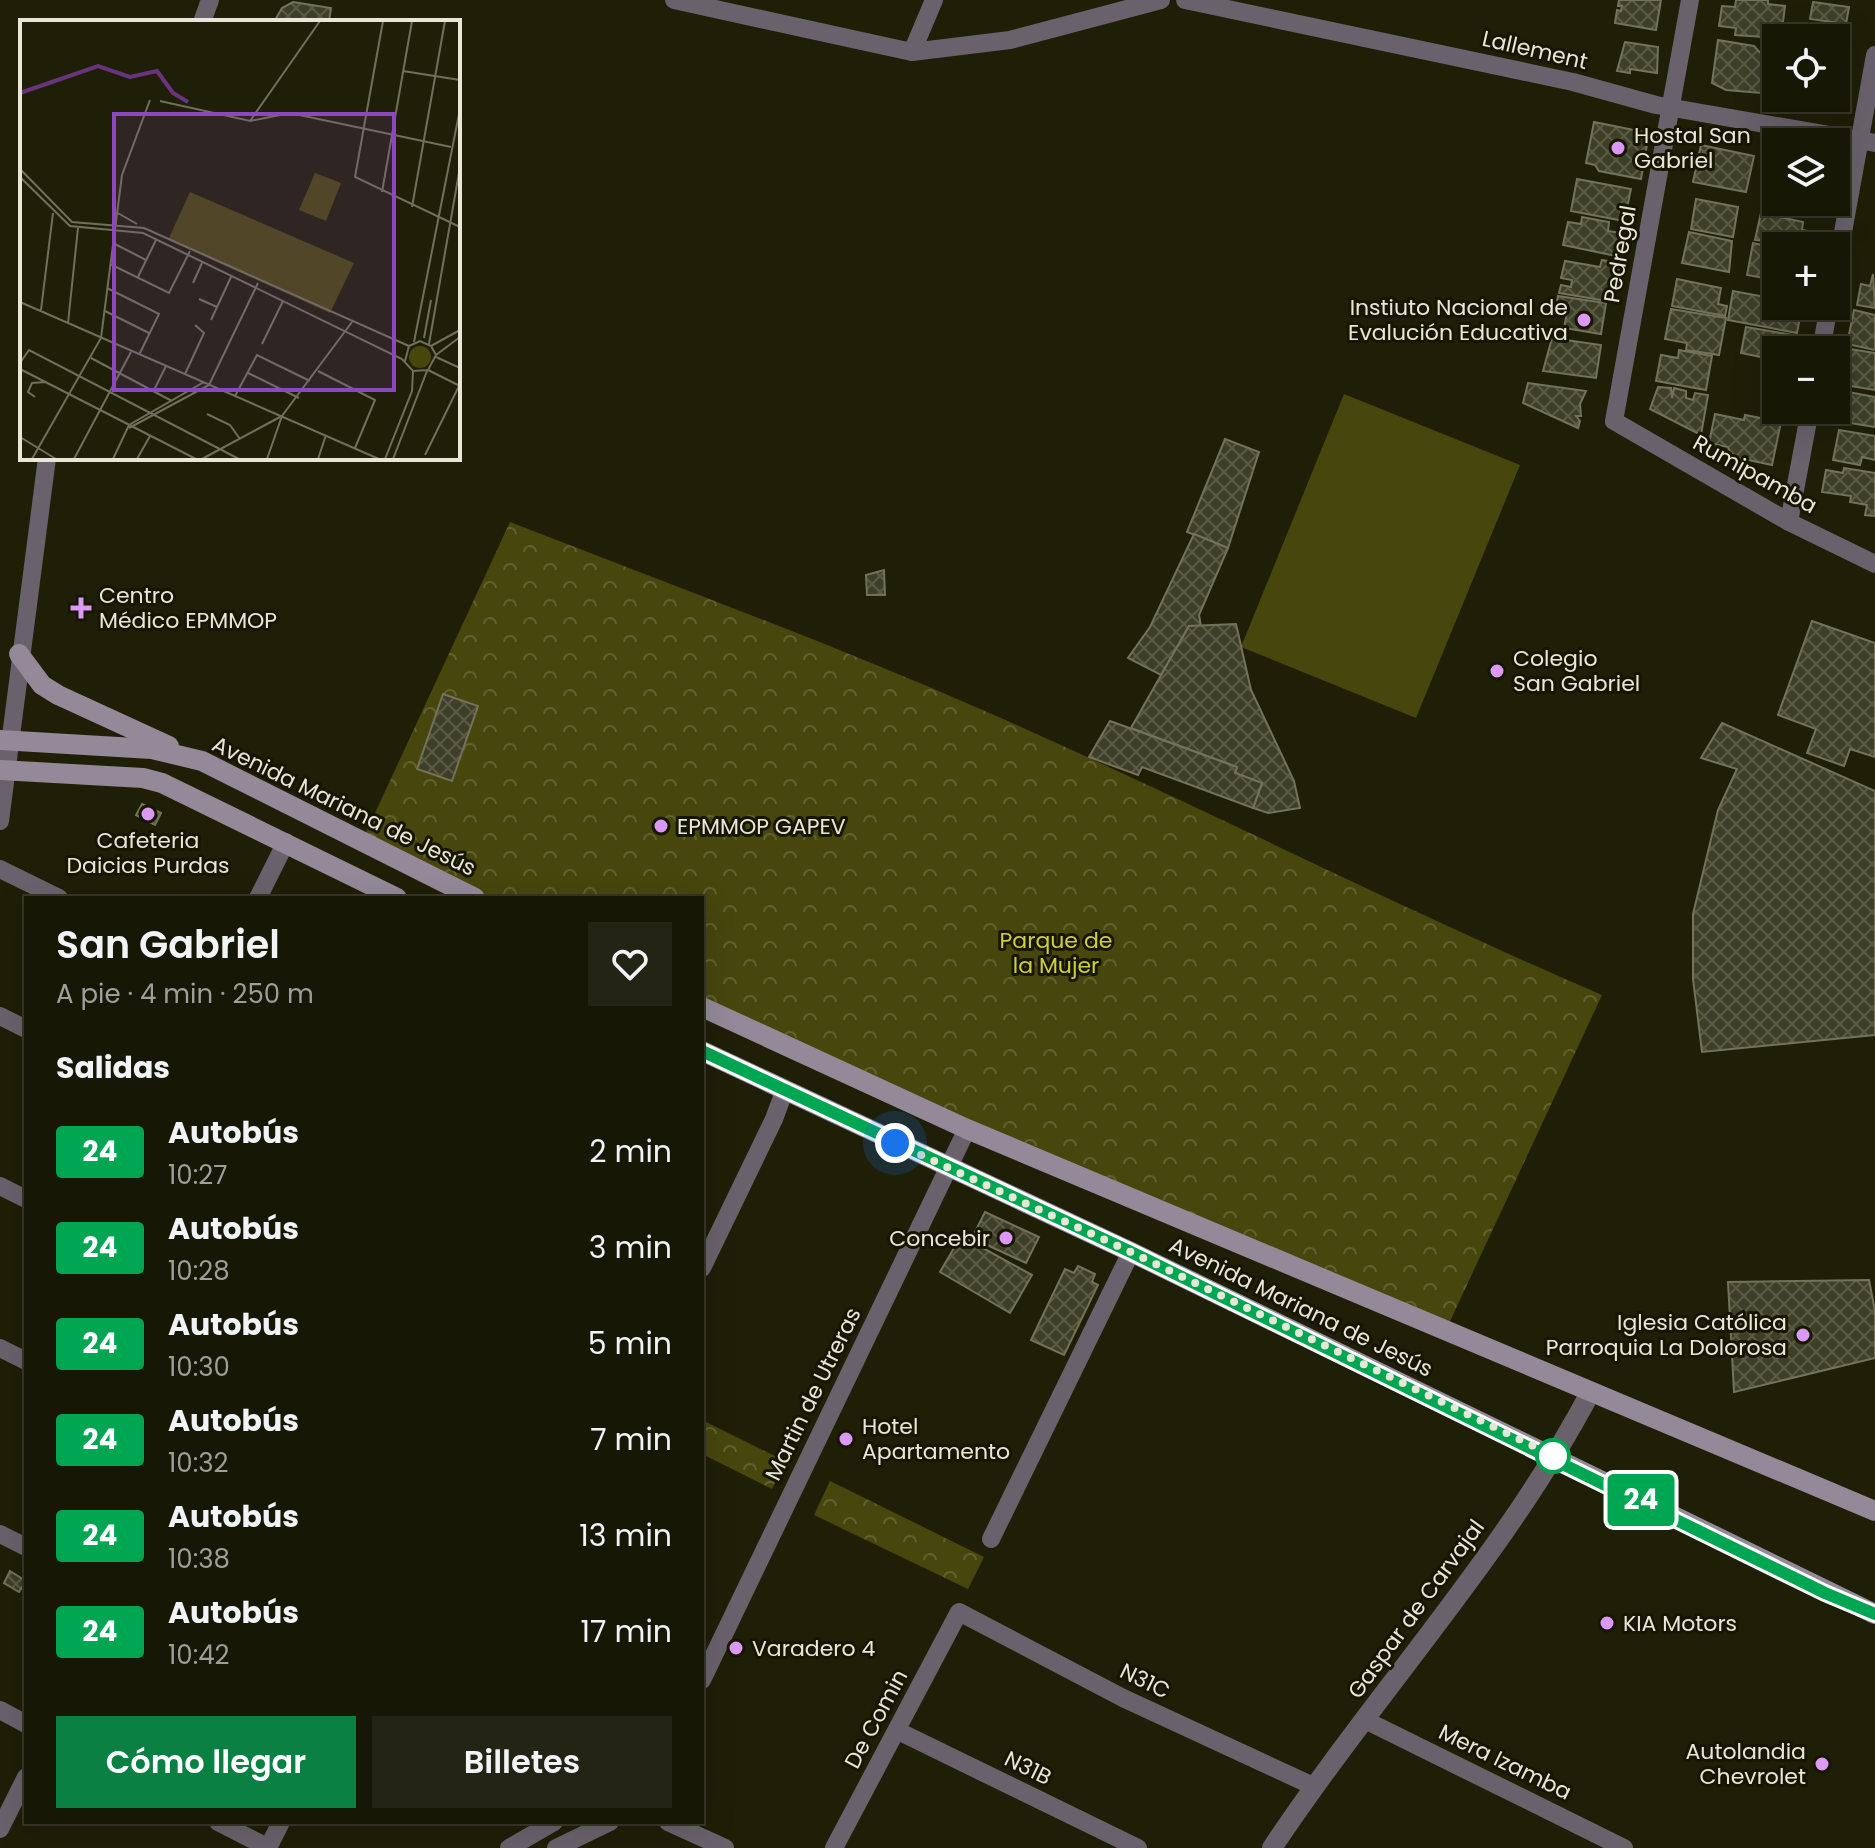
<!DOCTYPE html>
<html lang="es">
<meta charset="utf-8">
<style>
:root{--surface:#171706;--page:#242414;--text:#f1f3f6;--muted:#9e9f9b;--line:#363628;--accent:#0b8043}
body{margin:0;font-family:Poppins,sans-serif;background:var(--page);color:var(--text);height:100vh;display:flex;flex-direction:column;font-size:30px;white-space:nowrap}
*{box-sizing:border-box;margin:0}
p{font-size:26px;color:var(--muted)}
.icon{flex:none;width:44px;height:44px;fill:none;stroke:currentColor;stroke-width:2;stroke-linecap:round;stroke-linejoin:round}
.map{position:relative;flex:1;overflow:hidden}
.sheet{position:absolute;left:24px;top:896px;width:680px;height:928px;display:flex;flex-direction:column;background:var(--surface);border-radius:0px;box-shadow:0 8px 32px #0002,0 0 0 2px var(--line)}
.sheet>*{flex:none}
.badge{padding:0 16px;border-radius:6px;font-size:28px;line-height:52px}
.fabs{position:absolute;left:1762px;top:24px;display:grid;gap:16px}
.fabs a{display:grid;place-items:center;width:88px;height:88px;border-radius:0px;background:var(--surface);box-shadow:0 8px 32px #0002,0 0 0 2px var(--line);font-size:40px}
.you{position:absolute;width:40px;height:40px;margin:-20px;border:6px solid #fff;border-radius:50%;background:#1a73e8;box-shadow:0 0 0 12px #1a73e833}
.map>.badge{position:absolute;translate:-50% -50%;box-shadow:0 0 0 4px #fff}
h2{padding:0 32px;font-size:30px;line-height:72px}
.round{display:grid;place-items:center;flex:none;width:84px;height:84px;border-radius:0px;background:var(--page)}
.headline{display:flex;align-items:center;justify-content:space-between;height:136px;padding:0 32px}
h1{font-size:38px;font-weight:600;line-height:60px}
.cta{display:flex;gap:16px;margin-top:auto;padding:16px 32px}
.cta a{flex:1;height:92px;border-radius:0px;background:var(--accent);color:#fff;font-size:32px;font-weight:600;line-height:92px;text-align:center}
.cta a+a{background:var(--page);color:var(--text)}
ul{padding:0;list-style:none}
li{display:flex;align-items:center;gap:24px;height:96px;padding:0 32px}
li div{flex:1}
li b{display:block;font-size:30px}
li em{font-style:normal}
li .badge{min-width:88px;font-weight:700;text-align:center}
.map>svg:first-child{display:block}
.park{fill:url(#park-crowns)}
.pitch{fill:#47460d}
.building{fill:url(#building-cross-hatch);stroke:#727359;stroke-width:2}
.lines{fill:none;stroke-linecap:round;stroke-linejoin:round}
.minor{stroke:#69626c;stroke-width:18}
.tertiary{stroke:#69626c;stroke-width:20}
.secondary{stroke:#938998;stroke-width:20}
.line-casing{stroke:#fff;stroke-width:18}
.line{stroke:#00a651;stroke-width:12}
.walk{stroke:#e6e7d9;stroke-width:8;stroke-dasharray:0 14.4}
.poi-dot{fill:#db99f5;stroke:#161602;stroke-width:3}
.stop-dot{fill:#fff;stroke:#00a651;stroke-width:4}
.labels{text-anchor:middle;dominant-baseline:central;stroke-width:6;stroke-linejoin:round;paint-order:stroke}
.street-label{font-size:22px;fill:#e6e7d9;stroke:#161602}
.poi-label{font-size:22px;fill:#e6e7d9;stroke:#161602;text-anchor:start}
.park-label{font-size:22px;fill:#cfce3f;stroke:#161602}
.inset-river{fill:none;stroke:#69347d;stroke-width:4}
.inset-road{fill:none;stroke:#6f6f5c;stroke-width:2}
.view{fill:#8b48c3;fill-opacity:0.15;stroke:#8b48c3;stroke-width:4}
.inset-edge{fill:none;stroke:#e6e7d9;stroke-width:4}
</style>
<div class="map">
<svg width="1875" height="1848" viewBox="0 0 1875 1848">
<defs>
<pattern id="park-crowns" width="20" height="18" patternUnits="userSpaceOnUse" patternTransform="scale(2)"><rect width="20" height="18" fill="#47460d"/><path d="M2 6a3 3 0 1 1 6 0M12 15a3 3 0 1 1 6 0" fill="none" stroke="#626130"/></pattern>
<pattern id="building-cross-hatch" width="8" height="8" patternUnits="userSpaceOnUse" patternTransform="scale(2)"><rect width="8" height="8" fill="#3e3f27"/><path d="M0 0l8 8M0 8l8-8" fill="none" stroke="#5a5b46"/></pattern>
</defs>
<rect width="100%" height="100%" fill="#1f1f08"/>
<g class="park">
<path d="M 510,522 C 669,584 830,643 987,712 C 1194,803 1395,906 1602,995 L 1445,1332 L 1119,1193 L 702,999 L 702,898 L 485,898 L 362,841 Z"/>
<path d="M 702,1420 L 785,1461 L 772,1489 L 702,1454 Z"/>
<path d="M 830,1481 L 984,1557 L 968,1589 L 814,1515 Z"/>
</g>
<path class="pitch" d="M 1344,394 L 1520,465 L 1416,718 L 1241,647 Z"/>
<g class="building">
<path d="M 1619,0 L 1661,0 L 1656,30 L 1615,23 L 1617,10 L 1621,11 L 1622,6 L 1618,6 Z"/>
<path d="M 1736,0 L 1768,0 L 1768,4 L 1785,6 L 1781,38 L 1735,35 L 1736,28 L 1719,26 L 1722,6 L 1735,7 Z"/>
<path d="M 293,2 L 331,8 L 329,22 L 274,22 L 282,8 Z"/>
<path d="M 1813,2 L 1849,7 L 1846,24 L 1810,19 Z"/>
<path d="M 1809,25 L 1848,31 L 1845,48 L 1836,47 L 1836,38 L 1807,38 Z"/>
<path d="M 1718,40 L 1754,46 L 1776,70 L 1773,94 L 1726,90 L 1712,83 Z"/>
<path d="M 1625,42 L 1658,47 L 1657,73 L 1630,69 L 1630,73 L 1617,71 Z"/>
<path d="M 1836,84 L 1839,85 L 1835,106 L 1790,98 L 1836,98 Z"/>
<path d="M 1594,122 L 1649,133 L 1641,179 L 1599,171 L 1595,165 L 1586,163 Z"/>
<path d="M 1701,145 L 1754,156 L 1746,192 L 1693,182 Z"/>
<path d="M 1772,157 L 1776,157 L 1776,197 L 1764,195 Z"/>
<path d="M 1577,179 L 1631,189 L 1624,221 L 1571,211 Z"/>
<path d="M 1696,199 L 1738,207 L 1733,237 L 1691,229 Z"/>
<path d="M 1761,213 L 1803,222 L 1802,230 L 1808,231 L 1805,246 L 1755,240 Z"/>
<path d="M 1582,217 L 1609,222 L 1608,231 L 1621,233 L 1616,256 L 1563,245 L 1568,222 L 1581,224 Z"/>
<path d="M 1689,232 L 1732,241 L 1729,272 L 1682,263 Z"/>
<path d="M 1753,243 L 1776,248 L 1776,280 L 1747,275 Z"/>
<path d="M 1602,260 L 1625,264 L 1622,282 L 1611,280 L 1607,301 L 1559,293 L 1561,285 L 1571,287 L 1572,280 L 1561,278 L 1565,261 L 1600,267 Z"/>
<path d="M 1873,274 L 1875,308 L 1857,305 L 1861,284 L 1870,286 Z"/>
<path d="M 1677,279 L 1721,288 L 1718,304 L 1727,306 L 1725,316 L 1672,306 Z"/>
<path d="M 1733,291 L 1776,299 L 1776,306 L 1802,306 L 1797,333 L 1728,320 Z"/>
<path d="M 1558,296 L 1606,303 L 1601,334 L 1564,328 L 1567,313 L 1555,311 Z"/>
<path d="M 1671,309 L 1726,318 L 1719,355 L 1686,350 L 1687,343 L 1665,339 Z"/>
<path d="M 1854,310 L 1875,315 L 1875,350 L 1847,344 Z"/>
<path d="M 1746,327 L 1793,335 L 1791,350 L 1776,350 L 1776,360 L 1741,353 Z"/>
<path d="M 1552,338 L 1601,345 L 1596,378 L 1543,371 Z"/>
<path d="M 1850,349 L 1875,353 L 1875,390 L 1844,385 Z"/>
<path d="M 1679,350 L 1712,356 L 1706,390 L 1656,381 L 1661,355 L 1678,358 Z"/>
<path d="M 1528,383 L 1586,391 L 1580,404 L 1581,416 L 1576,416 L 1580,421 L 1578,428 L 1523,403 Z"/>
<path d="M 1658,387 L 1671,388 L 1672,398 L 1674,388 L 1686,391 L 1686,398 L 1693,400 L 1695,393 L 1708,395 L 1701,435 L 1650,409 Z"/>
<path d="M 1843,391 L 1875,397 L 1875,427 L 1838,421 L 1836,416 Z"/>
<path d="M 1715,414 L 1744,420 L 1745,415 L 1781,422 L 1772,465 L 1739,458 L 1730,454 L 1728,447 L 1709,443 Z"/>
<path d="M 1839,430 L 1875,436 L 1875,460 L 1862,457 L 1860,465 L 1833,460 Z"/>
<path d="M 1225,439 L 1259,452 L 1228,548 L 1187,532 Z"/>
<path d="M 1844,468 L 1875,473 L 1875,516 L 1865,515 L 1867,505 L 1850,502 L 1851,496 L 1822,492 L 1826,470 L 1843,473 Z"/>
<path d="M 1194,534 L 1228,548 L 1199,615 L 1201,626 L 1189,626 L 1161,675 L 1128,658 L 1150,627 Z"/>
<path d="M 884,570 L 885,595 L 867,595 L 866,575 Z"/>
<path d="M 1812,621 L 1875,643 L 1875,757 L 1850,749 L 1844,766 L 1807,753 L 1816,729 L 1778,715 Z"/>
<path d="M 1236,624 L 1251,690 L 1294,781 L 1300,808 L 1268,813 L 1253,808 L 1262,783 L 1235,773 L 1237,767 L 1131,728 L 1189,626 Z"/>
<path d="M 443,694 L 478,706 L 452,781 L 417,769 Z"/>
<path d="M 1110,721 L 1237,767 L 1235,773 L 1262,783 L 1253,808 L 1142,767 L 1138,775 L 1089,757 Z"/>
<path d="M 1722,723 L 1875,791 L 1875,1035 L 1702,1052 L 1693,979 L 1693,914 L 1718,810 L 1737,769 L 1701,758 Z"/>
<path d="M 142,804 L 161,813 L 155,825 L 136,815 Z"/>
<path d="M 985,1212 L 1039,1237 L 1026,1263 L 972,1238 Z"/>
<path d="M 961,1236 L 1032,1275 L 1010,1313 L 940,1272 Z"/>
<path d="M 1078,1266 L 1095,1274 L 1092,1282 L 1098,1285 L 1064,1355 L 1031,1340 L 1065,1269 L 1074,1273 Z"/>
<path d="M 1869,1280 L 1875,1311 L 1875,1358 L 1734,1392 L 1728,1282 Z"/>
<path d="M 10,1571 L 26,1581 L 19,1592 L 4,1583 Z"/>
</g>
<g class="lines">
<g class="minor">
<path d="M 674,0 L 912,52 L 934,0"/>
<path d="M 1185,0 L 1573,82 L 1656,105 L 1875,143"/>
<path d="M 1690,0 L 1614,421 L 1789,522 L 1875,564"/>
<path d="M 202,22 L 210,0"/>
<path d="M 912,52 L 1010,40 L 1161,0"/>
<path d="M 1836,271 L 1875,55"/>
<path d="M 1821,350 L 1829,306"/>
<path d="M 1789,522 L 1810,410"/>
<path d="M 0,821 L 47,458"/>
<path d="M 0,869 L 59,898"/>
<path d="M 258,898 L 286,842"/>
<path d="M 0,1016 L 26,1029"/>
<path d="M 0,1186 L 26,1199"/>
<path d="M 702,1268 L 774,1119 L 784,1092"/>
<path d="M 0,1348 L 26,1361"/>
<path d="M 0,1534 L 26,1547"/>
<path d="M 991,1539 L 1131,1252"/>
<path d="M 702,1680 L 967,1129"/>
<path d="M 0,1710 L 26,1724"/>
<path d="M 1365,1720 L 1624,1848"/>
<path d="M 898,1731 L 1138,1848"/>
<path d="M 218,1822 L 269,1848"/>
<path d="M 668,1822 L 725,1848"/>
<path d="M 0,1829 L 26,1777"/>
<path d="M 268,1848 L 281,1822"/>
<path d="M 509,1848 L 554,1822"/>
<path d="M 556,1848 L 610,1822"/>
<path d="M 834,1848 L 959,1612 L 1123,1698 L 1313,1786"/>
</g>
<path class="tertiary" d="M 1272,1848 C 1373,1696 1505,1554 1590,1393"/>
<g class="secondary">
<path d="M 19,654 L 42,685 L 58,695 L 169,746"/>
<path d="M 0,740 L 152,749 L 202,761 L 475,898"/>
<path d="M 0,770 L 143,778 L 162,783 L 397,898"/>
<path d="M 702,1007 L 967,1129 L 1875,1511"/>
<path d="M 702,1051 L 1131,1252 L 1875,1614"/>
</g>
</g>
<g class="lines">
<defs>
<path id="line" d="M 702,1051 L 1131,1252 L 1825,1593 L 1875,1614"/>
</defs>
<use href="#line" class="line-casing"/>
<use href="#line" class="line"/>
<path class="walk" d="M 895,1143 L 1131,1252 L 1556,1457 L 1553,1456"/>
</g>
<g class="poi-dot">
<circle cx="1618" cy="148" r="8"/>
<circle cx="1584" cy="320" r="8"/>
<path d="M77 596h8v8h8v8h-8v8h-8v-8h-8v-8h8z"/>
<circle cx="1497" cy="671" r="8"/>
<circle cx="148" cy="814" r="8"/>
<circle cx="661" cy="826" r="8"/>
<circle cx="1006" cy="1238" r="8"/>
<circle cx="1803" cy="1335" r="8"/>
<circle cx="846" cy="1439" r="8"/>
<circle cx="1607" cy="1623" r="8"/>
<circle cx="736" cy="1648" r="8"/>
<circle cx="1822" cy="1764" r="8"/>
</g>
<circle class="stop-dot" cx="1553" cy="1456" r="16"/>
<g class="labels">
<g class="street-label">
<text transform="translate(1535 50) rotate(13)">Lallement</text>
<text transform="translate(1620 254) rotate(-80)">Pedregal</text>
<text transform="translate(1755 474) rotate(29)">Rumipamba</text>
<text transform="translate(344 806) rotate(26)">Avenida Mariana de Jesús</text>
<text transform="translate(1301 1307) rotate(26)">Avenida Mariana de Jesús</text>
<text transform="translate(813 1394) rotate(-64)">Martin de Utreras</text>
<text transform="translate(1416 1609) rotate(-54)">Gaspar de Carvajal</text>
<text transform="translate(1145 1681) rotate(26)">N31C</text>
<text transform="translate(876 1719) rotate(-62)">De Comin</text>
<text transform="translate(1505 1762) rotate(26)">Mera Izamba</text>
<text transform="translate(1028 1768) rotate(26)">N31B</text>
</g>
<g class="poi-label">
<text x="1634" y="135">Hostal San<tspan x="1634" dy="25">Gabriel</tspan></text>
<text x="1568" y="307" text-anchor="end">Instiuto Nacional de<tspan x="1568" dy="25">Evalución Educativa</tspan></text>
<text x="99" y="595">Centro<tspan x="99" dy="25">Médico EPMMOP</tspan></text>
<text x="1513" y="658">Colegio<tspan x="1513" dy="25">San Gabriel</tspan></text>
<text x="677" y="826">EPMMOP GAPEV</text>
<text x="148" y="840" text-anchor="middle">Cafeteria<tspan x="148" dy="25">Daicias Purdas</tspan></text>
<text x="990" y="1238" text-anchor="end">Concebir</text>
<text x="1787" y="1322" text-anchor="end">Iglesia Católica<tspan x="1787" dy="25">Parroquia La Dolorosa</tspan></text>
<text x="862" y="1426">Hotel<tspan x="862" dy="25">Apartamento</tspan></text>
<text x="1623" y="1623">KIA Motors</text>
<text x="752" y="1648">Varadero 4</text>
<text x="1806" y="1751" text-anchor="end">Autolandia<tspan x="1806" dy="25">Chevrolet</tspan></text>
</g>
<g class="park-label">
<text x="1056" y="940">Parque de<tspan x="1056" dy="25">la Mujer</tspan></text>
</g>
</g>
<g transform="translate(20 20)">
<rect width="440" height="440" fill="#1f1f08"/>
<path d="M389 337a11 11 0 1 1 22 0a11 11 0 1 1-22 0Z" fill="#47460d"/>
<path d="M 170,172 L 334,243 L 310,293 L 148,220 Z" fill="#47460d"/>
<path d="M 295,153 L 321,163 L 306,201 L 279,190 Z" fill="#47460d"/>
<path class="inset-river" d="M 0,73 L 78,46 L 110,57 L 137,51 L 153,73 L 168,82"/>
<path class="inset-road" d="M 363,1 L 335,157 L 440,207M 383,51 L 440,60M 140,81 L 230,101 L 300,1M 230,101 L 270,93 L 431,127M 0,149 L 52,202 L 124,208 L 389,326M 0,157 L 50,206 L 123,213 L 382,339 L 393,351 L 408,350 L 416,335 L 411,326 L 400,321 L 389,326 L 385,341M 362,172 L 392,1M 392,187 L 425,1M 96,192 L 117,204M 93,223 L 126,240M 90,244 L 149,273 L 170,231M 176,256 L 173,263 L 182,243M 118,257 L 136,220M 87,268 L 139,294 L 119,335M 0,282 L 359,439M 186,282 L 179,279 L 197,287M 21,290 L 33,193M 85,291 L 129,313M 191,300 L 211,257M 48,303 L 58,208M 404,318 L 411,280M 394,322 L 440,89M 242,324 L 263,281M 409,324 L 440,147M 411,326 L 440,310M 416,335 L 440,317M 416,337 L 440,348M 71,338 L 152,381M 0,343 L 9,330 L 219,439M 0,349 L 176,439M 408,350 L 440,366M 298,351 L 355,380 L 335,428M 228,353 L 279,378M 165,354 L 184,313 L 175,305M 134,370 L 146,346M 215,376 L 237,335 L 290,361M 15,377 L 8,372 L 12,363 L 25,362M 187,394 L 210,405 L 220,419M 109,408 L 189,365 L 238,263M 0,417 L 36,439M 405,435 L 439,366M 12,439 L 81,318 L 102,155 L 130,80M 54,439 L 111,332M 93,439 L 109,405 L 184,362M 117,439 L 130,416M 182,439 L 260,397M 247,439 L 262,396 L 332,302M 298,439 L 306,415M 365,439 L 392,371 L 393,351M 373,439 L 407,351"/>
<path class="view" d="M 94,94 L 374,94 L 374,370 L 94,370 Z"/>
<rect width="440" height="440" class="inset-edge"/>
</g>
</svg>
<div class="fabs">
<a><svg class="icon" aria-label="locate" viewBox="0 0 24 24"><circle cx="12" cy="12" r="6"/><path d="M12 2v4M12 18v4M2 12h4M18 12h4"/></svg></a>
<a><svg class="icon" aria-label="layers" viewBox="0 0 24 24"><path d="M12 4l9 5-9 5-9-5zM3 14l9 5 9-5"/></svg></a>
<a>+</a>
<a>−</a>
</div>
<div class="you" style="left:895px;top:1143px"></div>
<b class="badge" style="left:1641px;top:1500px;background:#00a651;color:#fff">24</b>
<section class="sheet">
<div class="headline"><div><h1>San Gabriel</h1><p>A pie · 4 min · 250 m</p></div><a class="round"><svg class="icon" aria-label="heart" viewBox="0 0 24 24"><path d="M12 20l-8-8c-3-5 5-10 8-4 3-6 11-1 8 4z"/></svg></a></div>
<h2>Salidas</h2>
<ul>
<li><span class="badge" style="background:#00a651;color:#fff">24</span><div><b>Autobús</b><p>10:27</p></div><em>2 min</em></li>
<li><span class="badge" style="background:#00a651;color:#fff">24</span><div><b>Autobús</b><p>10:28</p></div><em>3 min</em></li>
<li><span class="badge" style="background:#00a651;color:#fff">24</span><div><b>Autobús</b><p>10:30</p></div><em>5 min</em></li>
<li><span class="badge" style="background:#00a651;color:#fff">24</span><div><b>Autobús</b><p>10:32</p></div><em>7 min</em></li>
<li><span class="badge" style="background:#00a651;color:#fff">24</span><div><b>Autobús</b><p>10:38</p></div><em>13 min</em></li>
<li><span class="badge" style="background:#00a651;color:#fff">24</span><div><b>Autobús</b><p>10:42</p></div><em>17 min</em></li>
</ul>
<div class="cta"><a>Cómo llegar</a><a>Billetes</a></div>
</section>
</div>
